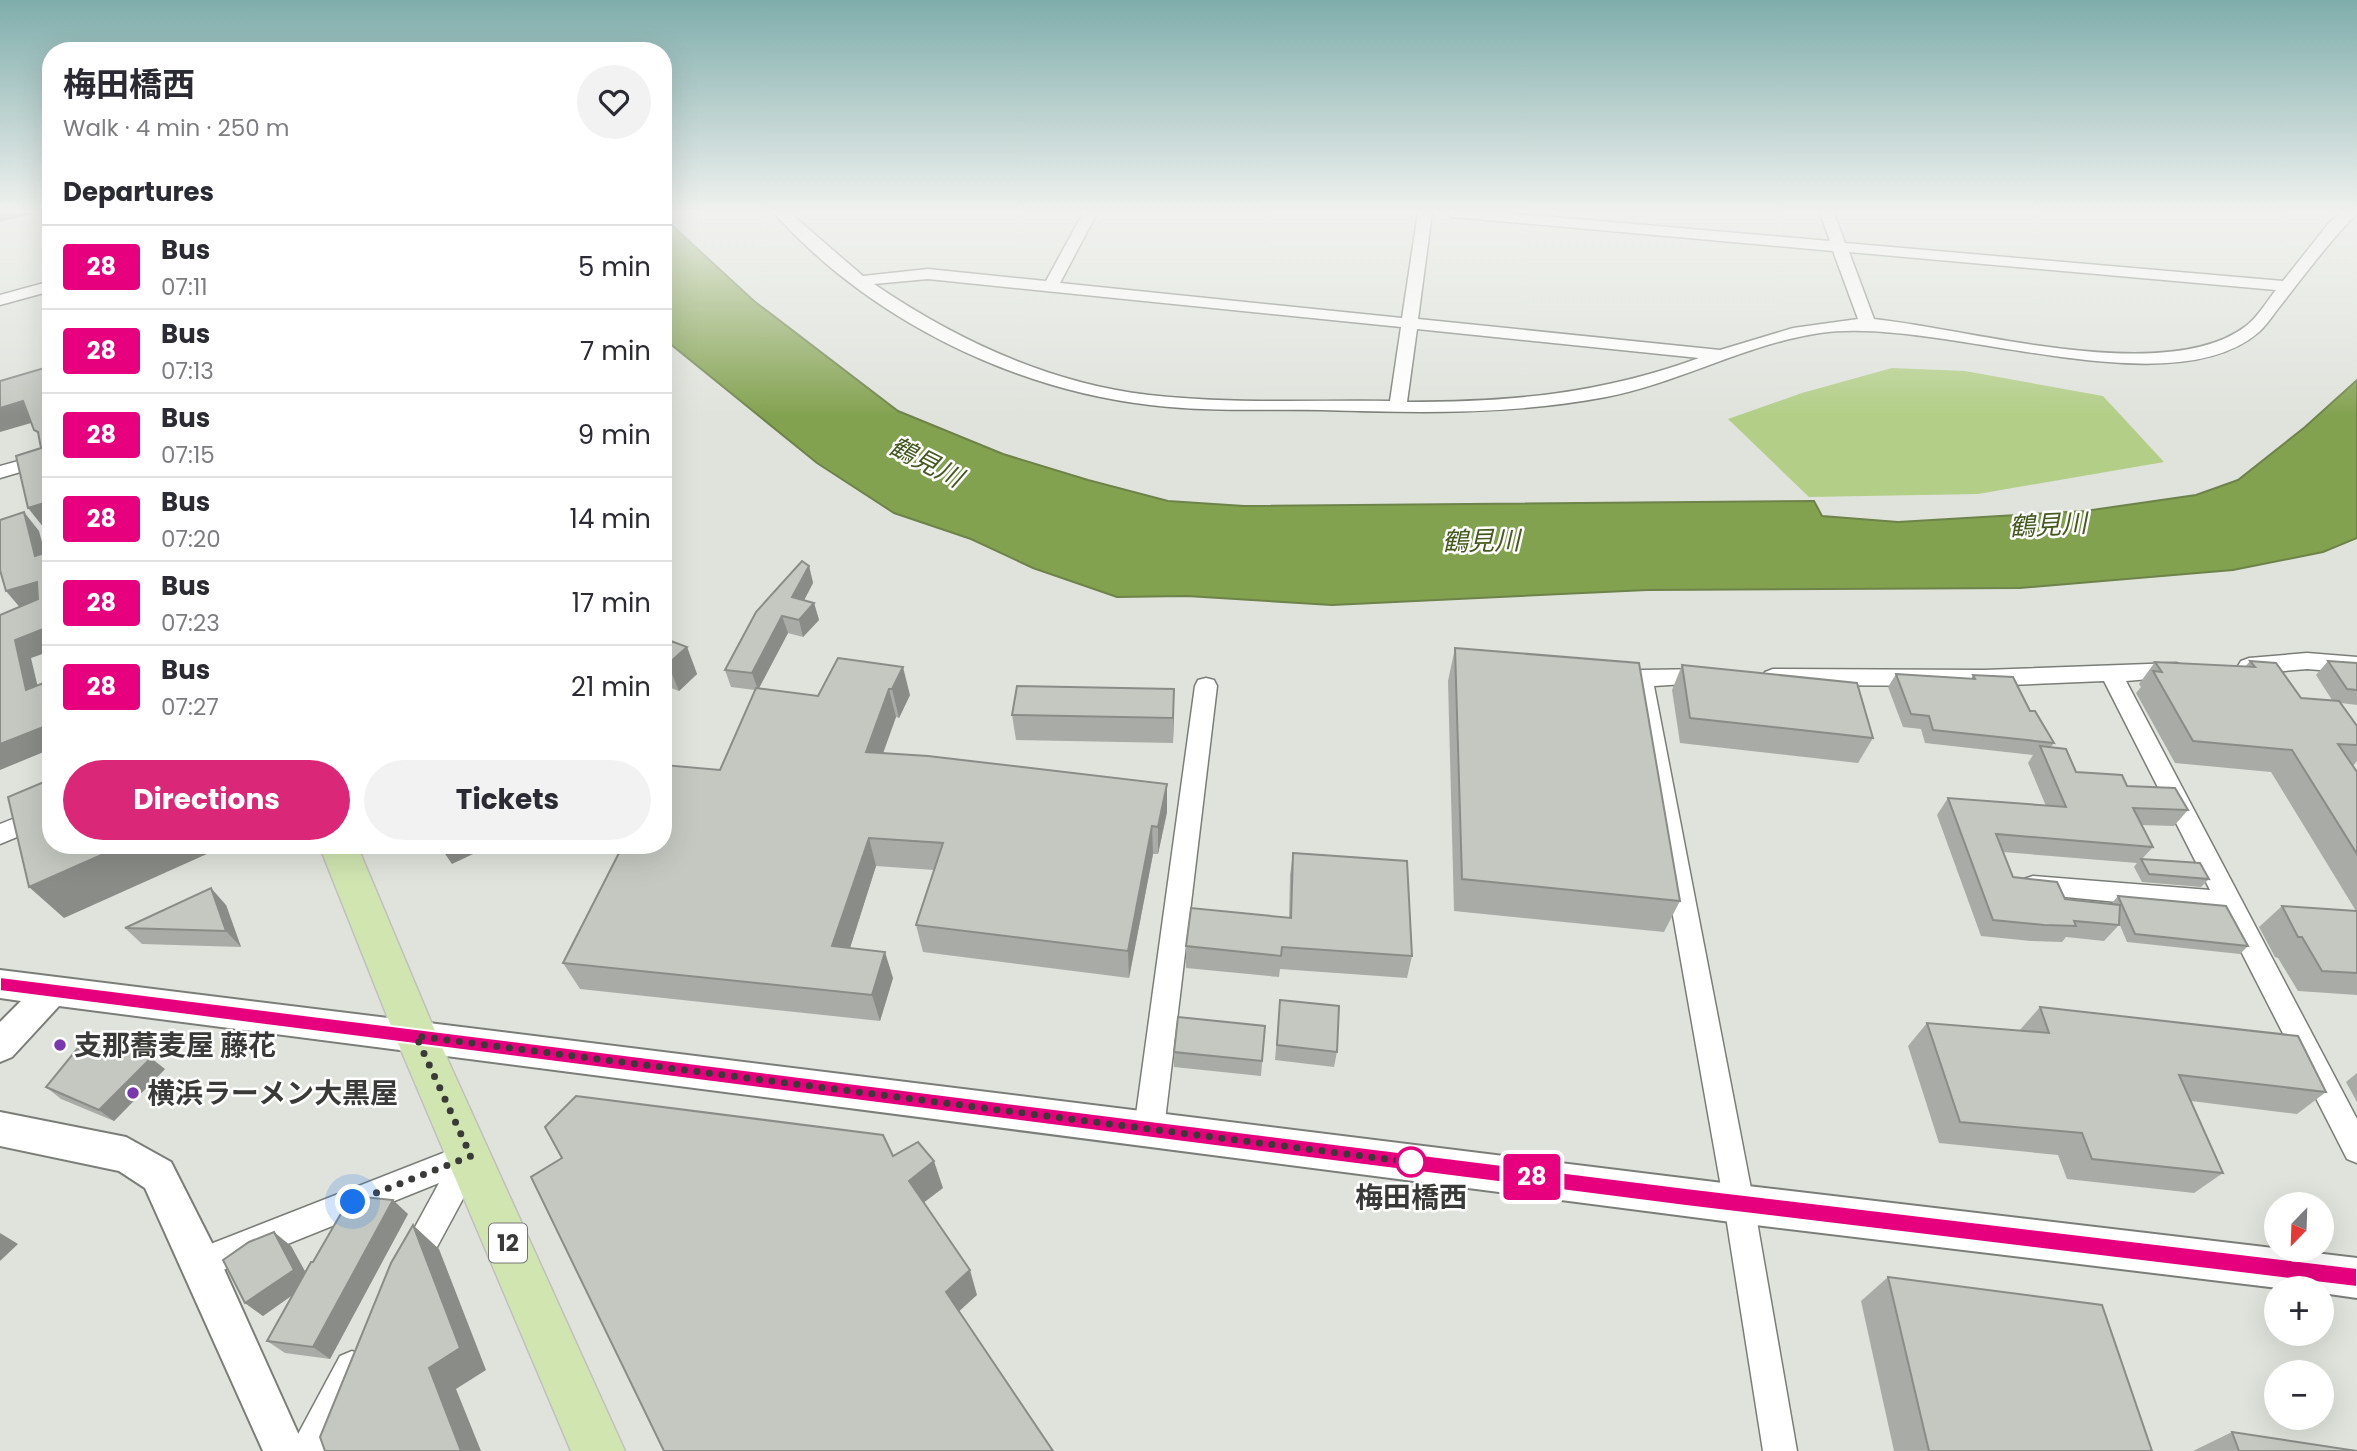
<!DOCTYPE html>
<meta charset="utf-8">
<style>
:root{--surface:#fff;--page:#f2f2f3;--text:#2b2b33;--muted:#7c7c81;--line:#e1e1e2;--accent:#db2777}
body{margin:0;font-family:Poppins,"Noto Sans JP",sans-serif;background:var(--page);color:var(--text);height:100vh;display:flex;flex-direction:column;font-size:26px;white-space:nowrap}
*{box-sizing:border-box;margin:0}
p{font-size:23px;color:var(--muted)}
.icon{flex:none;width:38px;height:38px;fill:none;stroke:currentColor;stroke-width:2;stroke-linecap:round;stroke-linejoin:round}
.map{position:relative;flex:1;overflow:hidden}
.panel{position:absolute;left:42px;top:42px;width:630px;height:812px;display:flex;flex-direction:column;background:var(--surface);border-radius:28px;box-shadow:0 7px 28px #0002}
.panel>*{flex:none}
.badge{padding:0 14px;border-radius:5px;font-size:24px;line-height:46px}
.needle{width:46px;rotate:203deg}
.fabs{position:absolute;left:2264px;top:1192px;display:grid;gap:14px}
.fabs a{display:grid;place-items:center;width:70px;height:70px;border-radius:50%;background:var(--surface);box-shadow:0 7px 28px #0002;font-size:35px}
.you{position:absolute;width:35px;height:35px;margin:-18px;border:5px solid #fff;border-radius:50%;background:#1a73e8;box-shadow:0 0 0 10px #1a73e833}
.map>.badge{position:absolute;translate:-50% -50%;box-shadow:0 0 0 4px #fff}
h2{padding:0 21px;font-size:26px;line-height:63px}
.round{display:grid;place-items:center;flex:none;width:74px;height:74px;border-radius:37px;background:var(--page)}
.headline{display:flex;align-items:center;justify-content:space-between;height:119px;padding:0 21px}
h1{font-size:33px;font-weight:700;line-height:52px}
.action{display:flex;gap:14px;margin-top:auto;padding:14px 21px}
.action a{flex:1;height:80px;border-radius:42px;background:var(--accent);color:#fff;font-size:28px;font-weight:700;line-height:80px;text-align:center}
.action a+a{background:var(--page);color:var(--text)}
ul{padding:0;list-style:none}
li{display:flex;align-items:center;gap:21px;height:84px;padding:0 21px;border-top:2px solid var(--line)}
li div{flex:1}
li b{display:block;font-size:26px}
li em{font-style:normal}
li .badge{min-width:77px;font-weight:700;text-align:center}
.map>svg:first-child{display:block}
.green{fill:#b2ce87}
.water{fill:#83a250;stroke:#6d8349;stroke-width:2}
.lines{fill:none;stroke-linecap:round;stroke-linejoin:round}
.minor-casing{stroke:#7b7e78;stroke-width:3}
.tertiary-casing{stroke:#7b7e78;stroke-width:4}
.primary-casing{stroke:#c0c0bf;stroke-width:3}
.minor{fill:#fff;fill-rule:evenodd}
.tertiary{fill:#fff;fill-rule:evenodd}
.primary{fill:#d0e5b0;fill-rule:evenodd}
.wall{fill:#a9aca6}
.shaded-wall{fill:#8a8c87}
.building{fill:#c5c8c1;stroke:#8a8c87;stroke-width:2}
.line{fill:#e6007e;stroke:#fff;stroke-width:2}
.walk{stroke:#3a3b38;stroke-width:7;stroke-dasharray:0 12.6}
.poi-dot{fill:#7938ad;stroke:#fff;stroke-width:2.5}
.stop-dot{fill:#fff;stroke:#e6007e;stroke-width:3.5}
.labels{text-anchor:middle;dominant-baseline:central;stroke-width:5;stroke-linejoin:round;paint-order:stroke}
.shield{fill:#fff;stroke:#757674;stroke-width:2}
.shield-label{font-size:23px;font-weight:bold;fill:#3a3b38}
.water-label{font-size:26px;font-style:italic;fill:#455a20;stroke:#fff}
.near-poi-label{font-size:28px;font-weight:bold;fill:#3a3b38;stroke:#fff;text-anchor:start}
.near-stop-label{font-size:28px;font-weight:bold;fill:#3a3b38;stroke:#fff}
</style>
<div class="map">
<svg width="2357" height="1451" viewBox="0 0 2357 1451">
<rect width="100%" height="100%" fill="#e0e3dc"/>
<path class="green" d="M 1892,368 L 1965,371 L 2103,396 L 2164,462 L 1978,494 L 1809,497 L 1728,419 L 1802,393 Z"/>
<path class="water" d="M 663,217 L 754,301 L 898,411 L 1003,454 L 1088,480 L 1168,501 L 1244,506 L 1814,501 L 1822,516 L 1898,522 L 2085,511 L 2196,495 L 2238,480 L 2305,427 L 2357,380 L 2357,538 L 2323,552 L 2233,570 L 2020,588 L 1647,590 L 1332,605 L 1187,596 L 1117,597 L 1033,568 L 971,539 L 894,513 L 817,463 L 663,338 Z"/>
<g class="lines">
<defs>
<g id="minor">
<path d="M 774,213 L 790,213 L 863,276 L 928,269 L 1046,281 L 1083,213 L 1097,213 L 1060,283 L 1402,318 L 1418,213 L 1432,213 L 1418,319 L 1720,350 L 1793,328 L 1858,319 L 1833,251 L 1453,217 L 1446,213 L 1506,213 L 1830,241 L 1820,213 L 1834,213 L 1845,243 L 2283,281 L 2329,223 L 2341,213 L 2357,213 C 2329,242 2305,274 2281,305 C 2274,313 2268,324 2259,332 C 2168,411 1937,315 1820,333 C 1746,344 1679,383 1606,397 C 1512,415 1417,413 1322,410 C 1265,409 1207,412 1150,405 C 1011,389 868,318 774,213 ZM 1849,252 L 2276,290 C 2267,301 2258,317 2246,326 C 2166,387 1970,329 1874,319 ZM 928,279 L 1401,327 L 1390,401 C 1311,400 1228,404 1149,395 C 1049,383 958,341 874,284 ZM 1417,329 L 1699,358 C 1601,394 1510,402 1407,402 Z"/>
<path d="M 51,281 L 51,291 L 0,305 L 0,295 Z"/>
<path d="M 51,452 L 51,463 L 0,478 L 0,466 Z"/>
<path d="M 2307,653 L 2357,657 L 2357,673 L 2307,669 L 2249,674 L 2241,671 L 2238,666 L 2241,661 L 2249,658 Z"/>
<path d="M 2176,663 L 2184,666 L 2187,671 L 2184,676 L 2126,681 L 2357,1119 L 2357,1163 L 2347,1159 L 2221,912 L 2024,893 L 2020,886 L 2024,879 L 2033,876 L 2210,890 L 2104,681 L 1984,686 L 1773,685 L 1765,682 L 1762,677 L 1765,672 L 1773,669 L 1984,670 Z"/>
<path d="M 1707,669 L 1715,672 L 1718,677 L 1715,682 L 1654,686 L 1754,1204 L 1797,1451 L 1763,1451 L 1724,1204 L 1631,678 L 1634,673 L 1642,670 Z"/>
<path d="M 1206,678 L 1214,680 L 1217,686 L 1164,1129 L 1159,1139 L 1149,1143 L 1139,1139 L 1134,1129 L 1195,686 L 1198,680 Z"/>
<path d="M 51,804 L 51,823 L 0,844 L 0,824 Z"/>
<path d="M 471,1142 L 482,1146 L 486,1156 L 423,1273 L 412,1278 L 401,1273 L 396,1262 L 439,1183 L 201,1279 L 190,1274 L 185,1263 L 190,1252 Z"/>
<path d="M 352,1351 L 364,1356 L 369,1368 L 325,1451 L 289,1451 L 340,1356 Z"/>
</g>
<g id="tertiary">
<path d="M 0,970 L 1739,1185 L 2357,1258 L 2357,1298 L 2322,1293 L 2322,1288 L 2278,1288 L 1739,1223 L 59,1006 L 12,1057 L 0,1062 L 0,1022 L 21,1001 L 0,998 Z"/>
<path d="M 0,1112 L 126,1137 L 171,1162 L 215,1249 L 306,1451 L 263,1451 L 145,1188 L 119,1171 L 0,1146 Z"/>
</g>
<path id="primary" d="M 319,845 L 357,845 L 437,1036 L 625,1451 L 571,1451 L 395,1036 Z"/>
</defs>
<use href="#minor" class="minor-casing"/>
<use href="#tertiary" class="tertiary-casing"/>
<use href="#primary" class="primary-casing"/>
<use href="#minor" class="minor"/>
<use href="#tertiary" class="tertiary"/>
<use href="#primary" class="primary"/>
</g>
<g class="wall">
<path d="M 809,566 L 813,583 L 804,600 L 814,603 L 819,620 L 803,637 L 788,633 L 759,688 L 818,696 L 838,658 L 910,695 L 899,718 L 896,717 L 883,753 L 1167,784 L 1167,812 L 1158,854 L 1153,854 L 1129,978 L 923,952 L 916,925 L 934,870 L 876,866 L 850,948 L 893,978 L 880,1021 L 580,989 L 563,963 L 720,770 L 755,690 L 731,687 L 725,670 Z"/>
<path d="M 663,626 L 669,640 L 687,647 L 697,674 L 679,691 L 663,685 Z"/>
<path d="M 1455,648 L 1680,901 L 1664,932 L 1454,911 L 1448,681 Z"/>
<path d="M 2250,661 L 2301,698 L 2332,700 L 2316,675 L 2328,661 L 2357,663 L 2357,705 L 2341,703 L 2357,726 L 2357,761 L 2353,766 L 2357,772 L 2357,995 L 2298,991 L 2278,958 L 2275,957 L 2259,927 L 2282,906 L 2356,911 L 2271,772 L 2175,763 L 2136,693 L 2141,687 L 2139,684 L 2155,662 L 2245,667 Z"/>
<path d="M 1682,665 L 1873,738 L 1858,763 L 1680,743 L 1672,690 Z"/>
<path d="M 1896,674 L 1971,679 L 1973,675 L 2030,711 L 2054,743 L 2051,747 L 2076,772 L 2127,786 L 2188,810 L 2174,826 L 2141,825 L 2153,847 L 2142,859 L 2209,879 L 2201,887 L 2142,882 L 2134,867 L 2137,863 L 2003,852 L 2013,877 L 2065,899 L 2111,904 L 2118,896 L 2248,946 L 2240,954 L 2127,942 L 2119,923 L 2119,925 L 2104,941 L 2066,937 L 2062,942 L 2031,941 L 1981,936 L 1937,815 L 1948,798 L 2046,806 L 2028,763 L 2033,755 L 1925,743 L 1921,729 L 1903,727 L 1888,687 Z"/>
<path d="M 1174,689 L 1173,743 L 1016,740 L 1012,715 Z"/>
<path d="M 1293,853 L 1412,956 L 1407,978 L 1280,969 L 1279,977 L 1186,968 L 1186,946 L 1289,917 L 1290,875 Z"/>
<path d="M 226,905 L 241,947 L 142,944 L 125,928 Z"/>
<path d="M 1280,1000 L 1337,1052 L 1334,1067 L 1275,1060 Z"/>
<path d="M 2040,1007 L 2326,1092 L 2297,1114 L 2191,1101 L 2223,1173 L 2194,1193 L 2067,1179 L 2058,1155 L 1939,1143 L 1908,1046 L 1927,1023 L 2019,1031 Z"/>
<path d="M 1265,1026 L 1261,1076 L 1174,1067 L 1174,1052 Z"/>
<path d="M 165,1069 L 114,1121 L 61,1099 L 46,1087 Z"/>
<path d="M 2357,1073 L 2357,1102 L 2346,1082 Z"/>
<path d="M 408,1214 L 330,1359 L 285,1353 L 267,1341 L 292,1295 L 263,1316 L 245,1303 L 291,1246 L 305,1272 L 313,1262 Z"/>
<path d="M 1888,1277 L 2152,1451 L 1894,1451 L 1861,1301 Z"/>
<path d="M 2232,1432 L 2357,1451 L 2193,1451 Z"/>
</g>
<g class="shaded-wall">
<path d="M 0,213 L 35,213 L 0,222 Z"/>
<path d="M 23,401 L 38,421 L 0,432 L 0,408 Z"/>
<path d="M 51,501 L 51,526 L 44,528 L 28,508 Z"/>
<path d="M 24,512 L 39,531 L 51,575 L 35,556 Z"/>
<path d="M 809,566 L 813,583 L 797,614 L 792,597 Z"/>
<path d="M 37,582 L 51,599 L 22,610 L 6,591 Z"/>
<path d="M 814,603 L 819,620 L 803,637 L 799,620 Z"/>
<path d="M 782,616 L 788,633 L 758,690 L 752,673 Z"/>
<path d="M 51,626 L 51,651 L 31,658 L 43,709 L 26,690 L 15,640 Z"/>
<path d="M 663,626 L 672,647 L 663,652 Z"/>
<path d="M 687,647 L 697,674 L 679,691 L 668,664 Z"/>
<path d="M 903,667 L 910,695 L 899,718 L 892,689 Z"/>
<path d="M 889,689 L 896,717 L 873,781 L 866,752 Z"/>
<path d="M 1174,689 L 1174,715 L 1173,743 L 1173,718 Z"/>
<path d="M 51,724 L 51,749 L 0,770 L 0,744 Z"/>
<path d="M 663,741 L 672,760 L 663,764 Z"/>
<path d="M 1167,784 L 1167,812 L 1158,854 L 1158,827 Z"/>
<path d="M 1152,826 L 1153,854 L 1129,978 L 1128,951 Z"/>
<path d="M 869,838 L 876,866 L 842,973 L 832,946 Z"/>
<path d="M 124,845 L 227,845 L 64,918 L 29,887 Z"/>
<path d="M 439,845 L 492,845 L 452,864 Z"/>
<path d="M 211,888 L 226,905 L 241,947 L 226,931 Z"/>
<path d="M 885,952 L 893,978 L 880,1021 L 872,995 Z"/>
<path d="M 151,1058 L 165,1069 L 114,1121 L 99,1110 Z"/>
<path d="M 934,1161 L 943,1188 L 918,1207 L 909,1181 Z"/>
<path d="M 393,1200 L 408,1214 L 330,1359 L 313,1347 Z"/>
<path d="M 413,1225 L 439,1249 L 486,1370 L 456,1389 L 481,1451 L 461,1451 L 429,1368 Z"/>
<path d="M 274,1232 L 291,1246 L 311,1282 L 263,1316 L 245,1303 Z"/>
<path d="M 0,1233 L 18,1244 L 0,1261 Z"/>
<path d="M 970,1270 L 977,1295 L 955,1315 L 946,1292 Z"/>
</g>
<g class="building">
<path d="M 51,366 L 51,501 L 28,508 L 16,456 L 41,448 L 38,432 L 34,430 L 23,401 L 0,408 L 0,381 Z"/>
<path d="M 24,512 L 35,556 L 51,551 L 51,626 L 15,640 L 26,690 L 51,680 L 51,724 L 0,744 L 0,615 L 38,599 L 37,582 L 6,591 L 0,570 L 0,520 Z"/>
<path d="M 802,561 L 809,566 L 792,597 L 814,603 L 799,620 L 782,616 L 752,673 L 725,670 L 756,612 Z"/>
<path d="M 663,638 L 687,647 L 668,664 L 663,662 Z"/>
<path d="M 1455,648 L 1639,663 L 1680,901 L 1462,879 Z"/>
<path d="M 838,658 L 903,667 L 892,689 L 889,689 L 866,752 L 928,756 L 1167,784 L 1158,827 L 1152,826 L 1128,951 L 916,925 L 943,843 L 869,838 L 832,946 L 885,952 L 872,995 L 563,963 L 623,845 L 663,845 L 664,765 L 720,770 L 756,688 L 818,696 Z"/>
<path d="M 2250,661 L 2276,663 L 2301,698 L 2339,701 L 2357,726 L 2357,745 L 2338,744 L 2357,772 L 2357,854 L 2292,750 L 2193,741 L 2153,671 L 2162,672 L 2155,662 L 2255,667 Z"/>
<path d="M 2328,661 L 2357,663 L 2357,690 L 2347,689 Z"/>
<path d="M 1682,665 L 1857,683 L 1873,738 L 1690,718 Z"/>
<path d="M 1896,674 L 1975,679 L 1973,675 L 2013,677 L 2030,711 L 2035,711 L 2054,743 L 1933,730 L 1929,716 L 1911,714 Z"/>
<path d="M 1017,686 L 1174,689 L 1173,718 L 1012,715 Z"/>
<path d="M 2040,746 L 2066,749 L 2076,772 L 2122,775 L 2127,786 L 2175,788 L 2188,810 L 2133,808 L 2153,847 L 1996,834 L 2013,877 L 2057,882 L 2065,899 L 2120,905 L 2119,925 L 2074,921 L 2076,926 L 2044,925 L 1993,920 L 1948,798 L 2066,807 Z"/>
<path d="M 51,779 L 51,845 L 124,845 L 29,887 L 8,797 Z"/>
<path d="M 1293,853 L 1407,861 L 1412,956 L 1282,947 L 1281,956 L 1186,946 L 1191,908 L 1291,918 Z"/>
<path d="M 2141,859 L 2200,863 L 2209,879 L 2149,874 Z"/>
<path d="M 211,888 L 226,931 L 125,928 Z"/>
<path d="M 2118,896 L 2226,906 L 2248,946 L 2135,934 Z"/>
<path d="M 2282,906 L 2357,911 L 2357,973 L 2322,971 L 2302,937 L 2298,937 Z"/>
<path d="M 1280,1000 L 1339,1006 L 1337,1052 L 1277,1045 Z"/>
<path d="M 2040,1007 L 2298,1036 L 2326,1092 L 2179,1075 L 2223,1173 L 2092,1159 L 2082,1133 L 1960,1122 L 1927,1023 L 2049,1033 Z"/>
<path d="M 1178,1017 L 1265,1026 L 1262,1061 L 1174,1052 Z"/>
<path d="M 77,1049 L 122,1055 L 129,1049 L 151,1058 L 99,1110 L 46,1087 Z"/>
<path d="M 576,1096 L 883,1135 L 893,1156 L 918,1142 L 934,1161 L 909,1181 L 970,1270 L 946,1292 L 1053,1451 L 664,1451 L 531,1177 L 562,1158 L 545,1127 Z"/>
<path d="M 363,1197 L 393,1200 L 313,1347 L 267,1341 L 311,1262 L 313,1262 L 347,1203 Z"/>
<path d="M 413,1225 L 460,1348 L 429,1368 L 461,1451 L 325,1451 L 320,1437 L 391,1263 Z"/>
<path d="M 274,1232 L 294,1270 L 245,1303 L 223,1260 L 249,1242 Z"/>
<path d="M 1888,1277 L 2102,1305 L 2152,1451 L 1929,1451 Z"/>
<path d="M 2232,1432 L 2357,1451 L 2239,1451 Z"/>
</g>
<linearGradient id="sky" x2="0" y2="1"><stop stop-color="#7fadab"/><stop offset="0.51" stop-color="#f1f2ef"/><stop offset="1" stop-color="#f1f2ef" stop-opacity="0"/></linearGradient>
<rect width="2357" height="416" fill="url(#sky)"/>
<path class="line" d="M 0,977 L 1686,1188 L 2357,1268 L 2357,1287 L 1686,1206 L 0,991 Z"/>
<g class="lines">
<path class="walk" d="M 353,1202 L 471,1156 L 416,1036 L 1418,1163 L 1411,1162"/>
</g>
<g class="poi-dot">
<circle cx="60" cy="1045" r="7"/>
<circle cx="133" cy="1093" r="7"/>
</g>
<circle class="stop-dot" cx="1411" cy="1162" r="14"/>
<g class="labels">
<rect class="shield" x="489" y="1223.5" width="38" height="39" rx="5"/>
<g class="shield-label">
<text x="508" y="1243">12</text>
</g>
<g class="water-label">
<text transform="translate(926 462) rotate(27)">鶴見川</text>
<text transform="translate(2048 525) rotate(-3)">鶴見川</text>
<text transform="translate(1481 541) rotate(-1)">鶴見川</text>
</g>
<g class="near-poi-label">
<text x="74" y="1045">支那蕎麦屋 藤花</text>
<text x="147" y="1093">横浜ラーメン大黒屋</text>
</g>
<g class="near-stop-label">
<text x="1411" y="1197">梅田橋西</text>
</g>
</g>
</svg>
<div class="fabs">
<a><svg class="needle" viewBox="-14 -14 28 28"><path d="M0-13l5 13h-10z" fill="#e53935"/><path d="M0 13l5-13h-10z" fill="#7c7c81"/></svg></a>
<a>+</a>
<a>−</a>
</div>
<div class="you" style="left:353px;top:1202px"></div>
<b class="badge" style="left:1532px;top:1177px;background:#e6007e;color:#fff">28</b>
<section class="panel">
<div class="headline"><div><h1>梅田橋西</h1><p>Walk · 4 min · 250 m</p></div><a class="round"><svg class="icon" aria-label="heart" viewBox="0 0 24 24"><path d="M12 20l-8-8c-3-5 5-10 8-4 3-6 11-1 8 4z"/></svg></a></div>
<h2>Departures</h2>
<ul>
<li><span class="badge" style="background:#e6007e;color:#fff">28</span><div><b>Bus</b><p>07:11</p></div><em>5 min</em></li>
<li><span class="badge" style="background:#e6007e;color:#fff">28</span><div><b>Bus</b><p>07:13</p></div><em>7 min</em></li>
<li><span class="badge" style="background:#e6007e;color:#fff">28</span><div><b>Bus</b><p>07:15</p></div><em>9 min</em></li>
<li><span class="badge" style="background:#e6007e;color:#fff">28</span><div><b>Bus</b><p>07:20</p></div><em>14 min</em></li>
<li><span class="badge" style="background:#e6007e;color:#fff">28</span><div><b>Bus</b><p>07:23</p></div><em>17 min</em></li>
<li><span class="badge" style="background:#e6007e;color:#fff">28</span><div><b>Bus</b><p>07:27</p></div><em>21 min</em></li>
</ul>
<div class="action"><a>Directions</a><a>Tickets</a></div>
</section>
</div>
